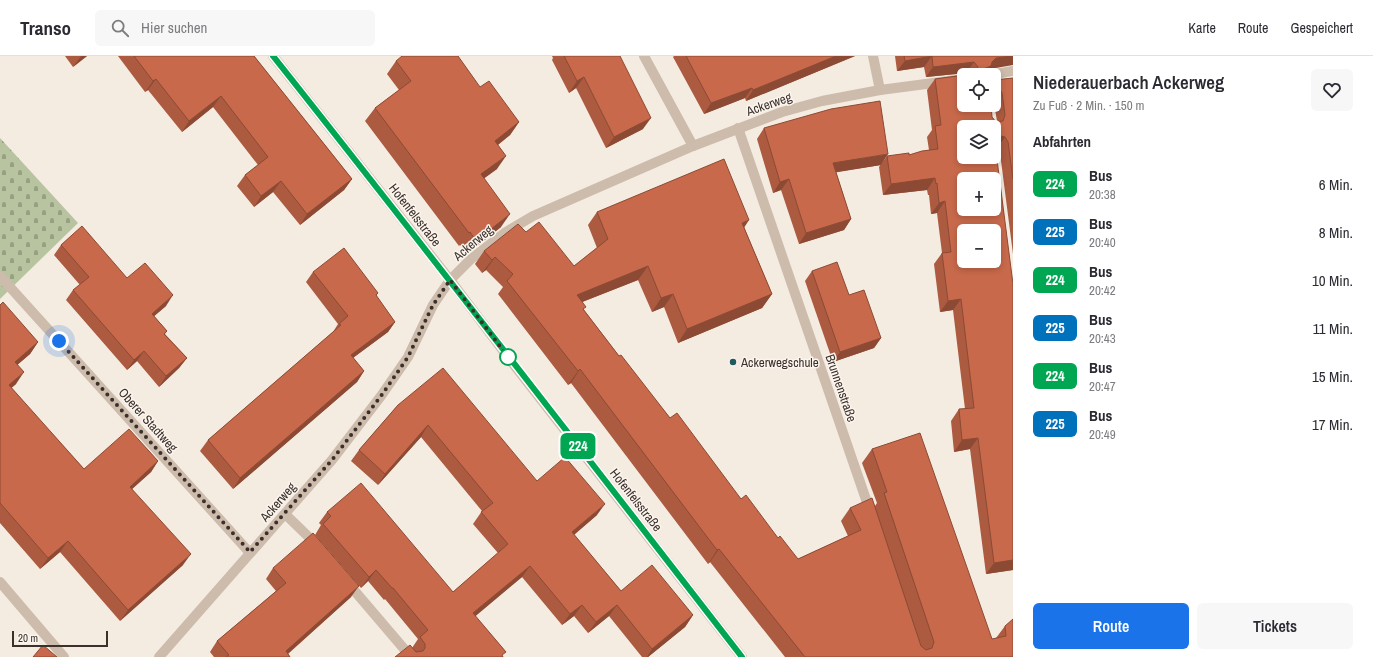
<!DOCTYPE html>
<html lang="de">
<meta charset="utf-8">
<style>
:root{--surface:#fff;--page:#f7f7f7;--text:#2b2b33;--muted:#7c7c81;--line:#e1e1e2;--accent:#1a73e8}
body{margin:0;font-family:"Archivo Narrow",sans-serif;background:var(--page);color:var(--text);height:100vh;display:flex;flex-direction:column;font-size:15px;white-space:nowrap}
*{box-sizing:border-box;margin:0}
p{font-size:13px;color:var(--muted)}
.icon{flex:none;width:22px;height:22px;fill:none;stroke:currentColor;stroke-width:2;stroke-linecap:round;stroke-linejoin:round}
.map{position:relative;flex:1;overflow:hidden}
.drawer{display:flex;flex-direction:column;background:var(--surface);width:360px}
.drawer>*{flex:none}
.badge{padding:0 8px;border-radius:6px;font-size:14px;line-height:26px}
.buttons{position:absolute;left:957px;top:12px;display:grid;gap:8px}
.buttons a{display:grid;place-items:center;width:44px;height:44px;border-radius:6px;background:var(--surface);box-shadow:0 2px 6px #0003;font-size:20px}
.scale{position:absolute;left:12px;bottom:10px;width:96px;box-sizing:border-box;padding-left:4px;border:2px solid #3b302b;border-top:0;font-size:11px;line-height:14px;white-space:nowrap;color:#3b302b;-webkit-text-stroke:3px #fbf5ee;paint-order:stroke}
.you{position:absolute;width:20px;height:20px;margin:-10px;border:3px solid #fff;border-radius:50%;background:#1a73e8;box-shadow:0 0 0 6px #1a73e833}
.map>.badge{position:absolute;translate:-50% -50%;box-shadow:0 0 0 2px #fff}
h2{padding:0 20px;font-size:15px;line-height:36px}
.round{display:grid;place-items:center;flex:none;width:42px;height:42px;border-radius:6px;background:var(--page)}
.head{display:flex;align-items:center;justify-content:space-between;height:68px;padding:0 20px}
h1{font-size:19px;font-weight:600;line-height:30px}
.cta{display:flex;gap:8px;margin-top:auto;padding:8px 20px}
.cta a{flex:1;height:46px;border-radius:6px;background:var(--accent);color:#fff;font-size:16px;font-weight:600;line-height:46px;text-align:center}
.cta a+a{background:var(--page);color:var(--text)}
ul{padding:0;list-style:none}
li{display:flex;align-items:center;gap:12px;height:48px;padding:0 20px}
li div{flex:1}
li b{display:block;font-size:15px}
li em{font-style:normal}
li .badge{min-width:44px;font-weight:700;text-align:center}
header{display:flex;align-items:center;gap:24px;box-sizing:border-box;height:56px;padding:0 20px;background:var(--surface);border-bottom:1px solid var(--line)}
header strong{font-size:19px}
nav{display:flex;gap:22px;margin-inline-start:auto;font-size:14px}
.search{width:280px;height:36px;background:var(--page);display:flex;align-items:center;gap:10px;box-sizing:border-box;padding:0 14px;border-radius:6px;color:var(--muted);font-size:15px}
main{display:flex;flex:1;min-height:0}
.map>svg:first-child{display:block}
.cemetery{fill:url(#cemetery-stones)}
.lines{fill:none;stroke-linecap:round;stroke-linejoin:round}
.minor{stroke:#cdbbac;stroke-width:10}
.wall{fill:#ac5a40}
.shaded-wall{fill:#8c4a34}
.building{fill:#c8694b;stroke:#8c4a34;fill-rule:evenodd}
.line-casing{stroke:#fff;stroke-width:9}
.line{stroke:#00a651;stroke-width:6}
.walk{stroke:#3b302b;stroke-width:4;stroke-dasharray:0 7.2}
.stop-dot{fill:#fff;stroke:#00a651;stroke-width:2}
.poi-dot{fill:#1f5a5e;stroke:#fbf5ee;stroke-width:1.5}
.labels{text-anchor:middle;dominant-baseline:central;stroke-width:3;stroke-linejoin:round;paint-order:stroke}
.street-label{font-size:13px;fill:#3b302b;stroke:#fbf5ee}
.poi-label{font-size:13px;fill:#3b302b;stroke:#fbf5ee;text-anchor:start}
</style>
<header>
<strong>Transo</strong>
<div class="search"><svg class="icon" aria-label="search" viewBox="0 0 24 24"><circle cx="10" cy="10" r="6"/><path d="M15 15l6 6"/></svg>Hier suchen</div>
<nav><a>Karte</a><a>Route</a><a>Gespeichert</a></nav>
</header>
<main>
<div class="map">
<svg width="1013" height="601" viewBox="0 0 1013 601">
<defs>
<pattern id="cemetery-stones" width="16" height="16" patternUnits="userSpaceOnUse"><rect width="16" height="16" fill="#b8c4a0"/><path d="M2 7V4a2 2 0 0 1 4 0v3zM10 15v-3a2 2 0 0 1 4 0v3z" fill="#97a083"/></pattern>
</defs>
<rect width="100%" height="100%" fill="#f4ebe1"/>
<path class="cemetery" d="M 0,82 L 78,167 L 0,243 Z"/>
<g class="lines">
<g class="minor">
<path d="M 273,0 L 450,224 L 508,301 L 742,601"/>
<path d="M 644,0 L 693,90"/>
<path d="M 873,0 L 880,34"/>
<path d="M 990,19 L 1013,15"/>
<path d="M 738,72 L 871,458"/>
<path d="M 0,220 L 250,497"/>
<path d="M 285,458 L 318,490"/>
<path d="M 0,526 L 64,601"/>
<path d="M 347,526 L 411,601"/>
<path d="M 159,601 L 332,404 L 381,340 L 408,301 L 433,249 L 450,224 L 471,203 L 506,176 L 533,160 L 693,90 L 782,56 L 822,45 L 880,34 L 964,23"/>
</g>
</g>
<g class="wall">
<path d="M 65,0 L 87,0 L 73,11 Z"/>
<path d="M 118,0 L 254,0 L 352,123 L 344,134 L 300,169 L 273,136 L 254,151 L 237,130 L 245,119 L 258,109 L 213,51 L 182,76 L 148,34 L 145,36 Z"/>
<path d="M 552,0 L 620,0 L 643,73 L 606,92 L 576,32 L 569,37 L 552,4 L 553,2 Z"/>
<path d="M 674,0 L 855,0 L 746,45 L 745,42 L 704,58 L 673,1 Z"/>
<path d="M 895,0 L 1013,0 L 990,13 L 985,19 L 966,19 L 968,19 L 966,17 L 926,21 L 924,11 L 897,15 Z"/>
<path d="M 396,5 L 480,31 L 519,66 L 510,79 L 498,89 L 497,113 L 484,122 L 501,171 L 467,198 L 460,189 L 459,190 L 365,65 L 375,52 L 399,34 L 387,18 Z"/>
<path d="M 964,19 L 963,28 L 992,61 L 996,66 L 997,65 L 994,48 L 994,24 L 1013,22 L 1013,198 L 1000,97 L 997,92 L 996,92 L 1013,514 L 986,518 L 970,393 L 954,396 L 951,365 L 959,353 L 965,353 L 953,254 L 940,256 L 934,208 L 942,197 L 937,157 L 931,158 L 929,139 L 928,139 L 927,134 L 883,139 L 879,111 L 887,100 L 909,99 L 929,94 L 927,81 L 932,74 L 927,34 L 935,23 Z"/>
<path d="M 764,72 L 881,109 L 836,116 L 851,163 L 844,174 L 799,188 L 781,134 L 773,137 L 757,83 Z"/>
<path d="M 597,156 L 744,171 L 772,238 L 762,252 L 678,287 L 664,251 L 652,256 L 638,224 L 582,246 L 584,254 L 619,300 L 670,362 L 741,443 L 798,503 L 848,480 L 841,465 L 850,452 L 875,450 L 877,447 L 862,407 L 872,393 L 992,583 L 996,582 L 1005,570 L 1013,601 L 785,601 L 710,506 L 708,508 L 571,327 L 568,329 L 498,238 L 503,231 L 486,214 L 482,217 L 475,208 L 484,195 L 526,176 L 574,210 L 597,192 L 588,169 Z"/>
<path d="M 61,189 L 127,222 L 166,250 L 154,260 L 167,275 L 165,278 L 187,302 L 179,312 L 159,331 L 137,305 L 127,314 L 66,244 L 73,234 L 80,229 L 54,199 Z"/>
<path d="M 812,215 L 849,239 L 881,282 L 874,292 L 833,306 L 805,225 Z"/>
<path d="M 313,216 L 378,237 L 376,240 L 395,266 L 388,276 L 353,302 L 364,315 L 357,326 L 233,433 L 200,395 L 208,384 L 333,276 L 338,268 L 306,226 Z"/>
<path d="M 0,249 L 38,286 L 30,298 L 18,308 L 16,328 L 11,332 L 84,413 L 158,405 L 151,416 L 132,433 L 183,509 L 120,565 L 60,496 L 40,513 L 0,467 Z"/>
<path d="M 398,349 L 537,425 L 597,459 L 574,479 L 621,535 L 693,559 L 685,571 L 648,601 L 642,601 L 609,560 L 588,577 L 574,560 L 562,569 L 522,521 L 475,560 L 506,596 L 395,601 L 412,592 L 418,583 L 385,543 L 384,544 L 368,525 L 361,532 L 315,479 L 321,469 L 319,467 L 327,456 L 453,536 L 498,497 L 473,468 L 482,455 L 421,381 L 378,429 L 351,405 L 359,394 Z"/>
<path d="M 273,512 L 351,541 L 288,598 L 290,601 L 214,601 L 210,596 L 217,585 L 276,535 L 266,523 Z"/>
</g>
<g class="shaded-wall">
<path d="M 81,0 L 87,0 L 73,11 Z"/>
<path d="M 836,0 L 855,0 L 746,45 L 753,34 Z"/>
<path d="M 932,0 L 924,11 L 897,15 L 905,5 Z"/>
<path d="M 1011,0 L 1013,0 L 1013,9 L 990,13 L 985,19 L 975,19 L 976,16 L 996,2 Z"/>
<path d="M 974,6 L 966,17 L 926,21 L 933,11 Z"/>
<path d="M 584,21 L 576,32 L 569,37 L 577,25 Z"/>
<path d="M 962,21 L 964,21 L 964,26 L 961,30 Z"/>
<path d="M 156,23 L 148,34 L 145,36 L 153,25 Z"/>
<path d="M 995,31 L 999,32 L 994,39 L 994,32 Z"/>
<path d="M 752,32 L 745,42 L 704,58 L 711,47 Z"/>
<path d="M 221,40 L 213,51 L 182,76 L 189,65 Z"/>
<path d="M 651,62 L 643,73 L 606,92 L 614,81 Z"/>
<path d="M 519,66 L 510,79 L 486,98 L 495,85 Z"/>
<path d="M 1001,80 L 1005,81 L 997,92 L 994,92 L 996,84 Z"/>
<path d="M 888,98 L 881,109 L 826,118 L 833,107 Z"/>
<path d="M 506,100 L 497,113 L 471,132 L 481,118 Z"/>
<path d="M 935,122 L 927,134 L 883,139 L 891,128 Z"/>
<path d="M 352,123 L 344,134 L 300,169 L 307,158 Z"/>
<path d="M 789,123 L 781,134 L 773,137 L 780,126 Z"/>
<path d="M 281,125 L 273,136 L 254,151 L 261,140 Z"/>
<path d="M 945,145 L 937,157 L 931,158 L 939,147 Z"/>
<path d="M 510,158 L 501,171 L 467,198 L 476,185 Z"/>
<path d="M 851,163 L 844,174 L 799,188 L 806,177 Z"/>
<path d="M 749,164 L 740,178 L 742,167 Z"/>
<path d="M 495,201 L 486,214 L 482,217 L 492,204 Z"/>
<path d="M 648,210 L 638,224 L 567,252 L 577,239 Z"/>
<path d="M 673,238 L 664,251 L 652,256 L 661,242 Z"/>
<path d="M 772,238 L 762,252 L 678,287 L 687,273 Z"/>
<path d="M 173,239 L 166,250 L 145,268 L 152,258 Z"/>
<path d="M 961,243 L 953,254 L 940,256 L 948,245 Z"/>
<path d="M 395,266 L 388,276 L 343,309 L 351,299 Z"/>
<path d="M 881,282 L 874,292 L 833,306 L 840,296 Z"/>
<path d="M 38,286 L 30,298 L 8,317 L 15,306 Z"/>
<path d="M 144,295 L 137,305 L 127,314 L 134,304 Z"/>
<path d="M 187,302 L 179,312 L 159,331 L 166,320 Z"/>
<path d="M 580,313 L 571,327 L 568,329 L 578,315 Z"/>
<path d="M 364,315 L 357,326 L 233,433 L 240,422 Z"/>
<path d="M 24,316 L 16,328 L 1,341 L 9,329 Z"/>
<path d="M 428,369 L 421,381 L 378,429 L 385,418 Z"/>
<path d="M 978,382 L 970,393 L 954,396 L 962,384 Z"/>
<path d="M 158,405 L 151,416 L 122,442 L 130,431 Z"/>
<path d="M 605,448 L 597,459 L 564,487 L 572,476 Z"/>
<path d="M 68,485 L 60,496 L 40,513 L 48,502 Z"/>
<path d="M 719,493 L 710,506 L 708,508 L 717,494 Z"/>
<path d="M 191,498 L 183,509 L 120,565 L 128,554 Z"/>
<path d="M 1013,504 L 1013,514 L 986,518 L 994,507 Z"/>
<path d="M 530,510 L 522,521 L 465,569 L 473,557 Z"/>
<path d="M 376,514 L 368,525 L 361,532 L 369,521 Z"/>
<path d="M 359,530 L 351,541 L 284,601 L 286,595 Z"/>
<path d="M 582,549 L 574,560 L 562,569 L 570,558 Z"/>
<path d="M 617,549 L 609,560 L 588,577 L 596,566 Z"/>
<path d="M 693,559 L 685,571 L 648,601 L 647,601 L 652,593 Z"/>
</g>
<g class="building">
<path d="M 134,0 L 254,0 L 352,123 L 307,158 L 281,125 L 261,140 L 245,119 L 268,101 L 221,40 L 189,65 L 156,23 L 153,25 Z"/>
<path d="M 402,0 L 458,0 L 480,31 L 489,25 L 519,66 L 495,85 L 506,100 L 481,118 L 510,158 L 476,185 L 470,176 L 469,177 L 375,52 L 411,25 L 396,5 Z"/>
<path d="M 564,0 L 620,0 L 651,62 L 614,81 L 584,21 L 577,25 Z"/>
<path d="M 686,0 L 836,0 L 753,34 L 752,32 L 711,47 Z"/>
<path d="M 904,0 L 1011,0 L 996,2 L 992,6 L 991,10 L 976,16 L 978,11 L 974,6 L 933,11 L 932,0 L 905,5 Z"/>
<path d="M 964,19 L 964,21 L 962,21 L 963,28 L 964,28 L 964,49 L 991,49 L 992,61 L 996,66 L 1003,65 L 1005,59 L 1002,37 L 999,32 L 994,32 L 994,24 L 1013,22 L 1013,123 L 1008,86 L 1005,81 L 1001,80 L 996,84 L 995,88 L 1013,228 L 1013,504 L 994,507 L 978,382 L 962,384 L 959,353 L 974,352 L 961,243 L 948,245 L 942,197 L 951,196 L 945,145 L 939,147 L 937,127 L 936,128 L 935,122 L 891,128 L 887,100 L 909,97 L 909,99 L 922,95 L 938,93 L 935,70 L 941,69 L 935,23 ZM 964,71 L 994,71 L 994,101 L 964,101 ZM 964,123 L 994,123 L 994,153 L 964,153 ZM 964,175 L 994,175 L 994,205 L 964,205 Z"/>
<path d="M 880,45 L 888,98 L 833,107 L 851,163 L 806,177 L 789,123 L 780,126 L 764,72 L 831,53 Z"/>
<path d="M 724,103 L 749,164 L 742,167 L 772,238 L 687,273 L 673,238 L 661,242 L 648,210 L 577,239 L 586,251 L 583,253 L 619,300 L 621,299 L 670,362 L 677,357 L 741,443 L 746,439 L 778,482 L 780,480 L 798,503 L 861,474 L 850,452 L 872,442 L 921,590 L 926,594 L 932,592 L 934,586 L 884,437 L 887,436 L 872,393 L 920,377 L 992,583 L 1006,580 L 1005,570 L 1013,563 L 1013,601 L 805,601 L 719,493 L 717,494 L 580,313 L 578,315 L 507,225 L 513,218 L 495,201 L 492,204 L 484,195 L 518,168 L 526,176 L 539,166 L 574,210 L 608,183 L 597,156 Z"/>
<path d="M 82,170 L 127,222 L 145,207 L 173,239 L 152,258 L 167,275 L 164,278 L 187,302 L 166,320 L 144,295 L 134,304 L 73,234 L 89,221 L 61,189 Z"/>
<path d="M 344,192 L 378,237 L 376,239 L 395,266 L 351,299 L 364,315 L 240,422 L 208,384 L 341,269 L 339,268 L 348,260 L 313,216 Z"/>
<path d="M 837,206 L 849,239 L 864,234 L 881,282 L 840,296 L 812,215 Z"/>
<path d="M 3,246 L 38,286 L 15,306 L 24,316 L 9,329 L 84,413 L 129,373 L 158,405 L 130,431 L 191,498 L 128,554 L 68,485 L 48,502 L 0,447 L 0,249 Z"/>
<path d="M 443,312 L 537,425 L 565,401 L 605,448 L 572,476 L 621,535 L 652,509 L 693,559 L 652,593 L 617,549 L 596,566 L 582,549 L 570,558 L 530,510 L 473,557 L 506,596 L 502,599 L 503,601 L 395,601 L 410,589 L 416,596 L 423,595 L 425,592 L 425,588 L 420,581 L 428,574 L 393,532 L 392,532 L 376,514 L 369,521 L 323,468 L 331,460 L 327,456 L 361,427 L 453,536 L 508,488 L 481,456 L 493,447 L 428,369 L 385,418 L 359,394 L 398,349 Z"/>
<path d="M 313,477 L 359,530 L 286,595 L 290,601 L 226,601 L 229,599 L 217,585 L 286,527 L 273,512 Z"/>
<path d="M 43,589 L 57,601 L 33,601 Z"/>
</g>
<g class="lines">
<defs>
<path id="line" d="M 273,0 C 431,199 586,400 742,601"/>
</defs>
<use href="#line" class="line-casing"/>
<use href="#line" class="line"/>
<path class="walk" d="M 59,285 L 250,496 L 332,404 L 381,340 L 408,301 L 433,249 L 450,224 L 508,301"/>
</g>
<circle class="stop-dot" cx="508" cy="301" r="8"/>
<circle class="poi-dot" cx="733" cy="306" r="4"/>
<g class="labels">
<g class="street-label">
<text transform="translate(769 48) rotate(-19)">Ackerweg</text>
<text transform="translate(415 159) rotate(52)">Hofenfelsstraße</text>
<text transform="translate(473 187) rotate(-40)">Ackerweg</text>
<text transform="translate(841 332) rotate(71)">Brunnenstraße</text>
<text transform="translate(148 364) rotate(48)">Oberer Stadtweg</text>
<text transform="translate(636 444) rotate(52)">Hofenfelsstraße</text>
<text transform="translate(278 446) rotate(-49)">Ackerweg</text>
</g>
<g class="poi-label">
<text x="741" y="306">Ackerwegschule</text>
</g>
</g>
</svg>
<div class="buttons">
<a><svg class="icon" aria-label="locate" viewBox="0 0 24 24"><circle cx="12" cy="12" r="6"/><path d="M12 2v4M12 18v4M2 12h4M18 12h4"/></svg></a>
<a><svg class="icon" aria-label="layers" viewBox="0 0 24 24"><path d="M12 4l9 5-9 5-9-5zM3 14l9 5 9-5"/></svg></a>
<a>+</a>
<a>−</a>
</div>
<div class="scale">20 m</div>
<div class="you" style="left:59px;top:285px"></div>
<b class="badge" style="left:578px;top:390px;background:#00a651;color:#fff">224</b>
</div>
<section class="drawer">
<div class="head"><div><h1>Niederauerbach Ackerweg</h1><p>Zu Fuß · 2 Min. · 150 m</p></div><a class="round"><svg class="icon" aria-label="heart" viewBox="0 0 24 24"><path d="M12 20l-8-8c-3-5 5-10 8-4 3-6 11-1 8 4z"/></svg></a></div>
<h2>Abfahrten</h2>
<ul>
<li><span class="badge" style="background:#00a651;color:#fff">224</span><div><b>Bus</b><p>20:38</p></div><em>6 Min.</em></li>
<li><span class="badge" style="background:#0072bc;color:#fff">225</span><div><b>Bus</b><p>20:40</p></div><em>8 Min.</em></li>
<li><span class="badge" style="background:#00a651;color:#fff">224</span><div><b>Bus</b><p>20:42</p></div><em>10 Min.</em></li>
<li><span class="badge" style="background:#0072bc;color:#fff">225</span><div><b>Bus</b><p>20:43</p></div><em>11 Min.</em></li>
<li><span class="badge" style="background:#00a651;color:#fff">224</span><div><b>Bus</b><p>20:47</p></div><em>15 Min.</em></li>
<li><span class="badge" style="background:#0072bc;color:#fff">225</span><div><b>Bus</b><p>20:49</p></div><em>17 Min.</em></li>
</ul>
<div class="cta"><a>Route</a><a>Tickets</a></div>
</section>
</main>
